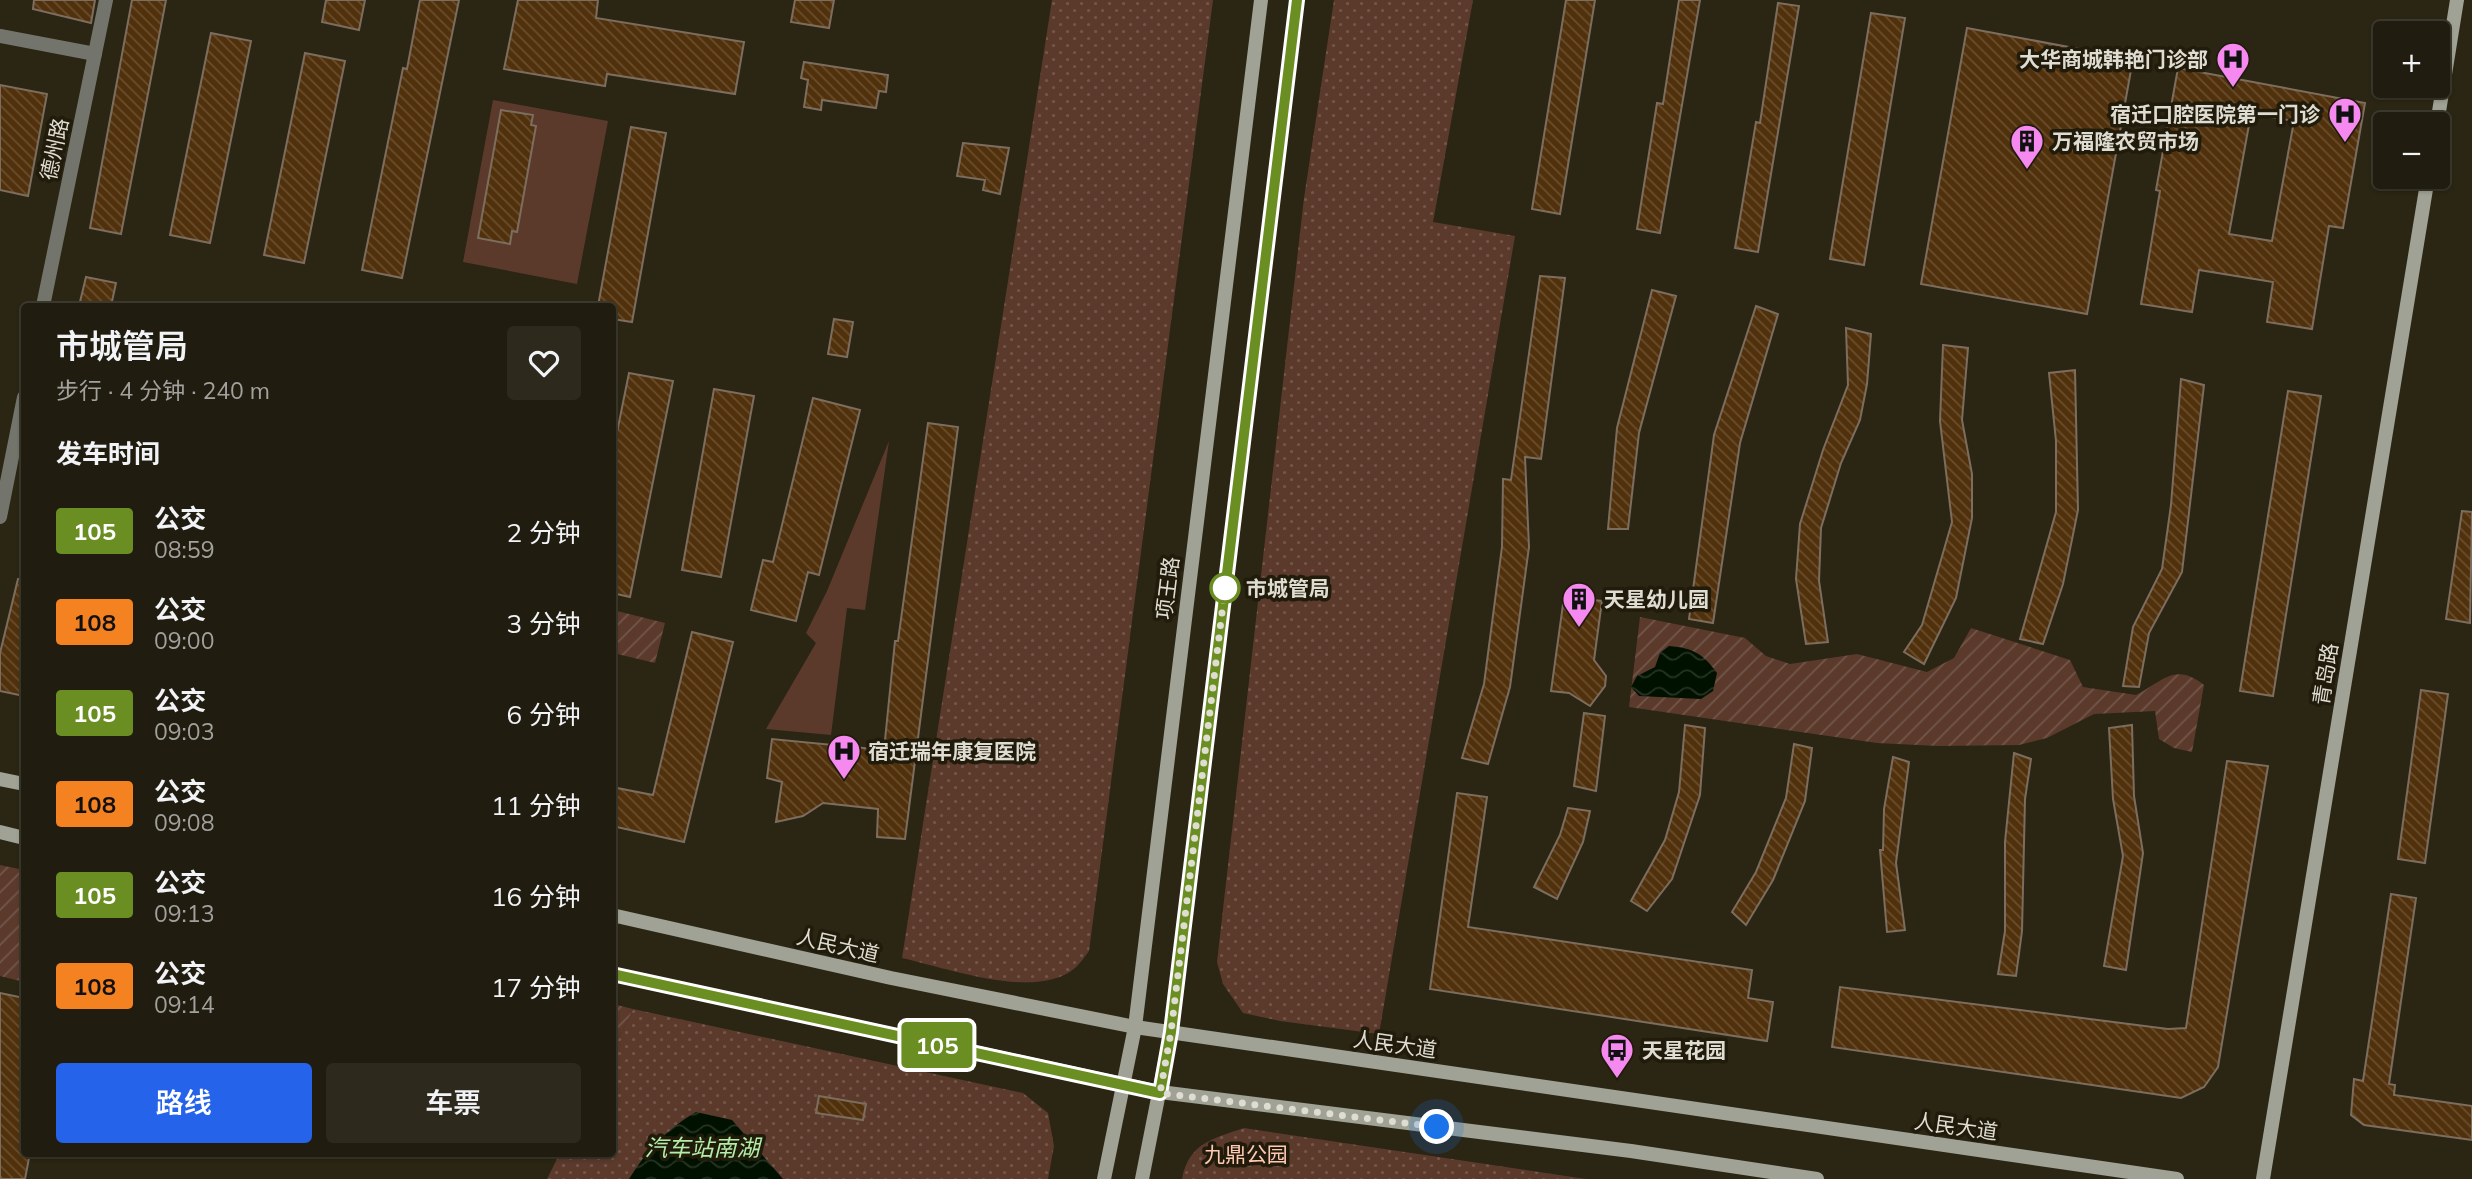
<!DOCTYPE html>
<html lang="zh">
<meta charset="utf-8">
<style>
:root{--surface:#201c0f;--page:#2d291d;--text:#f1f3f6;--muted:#a2a19e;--line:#3d3a2f;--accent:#2563eb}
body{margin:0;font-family:Mulish,"Noto Sans SC",sans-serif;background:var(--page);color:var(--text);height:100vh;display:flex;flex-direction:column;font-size:26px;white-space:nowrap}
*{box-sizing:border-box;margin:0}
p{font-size:23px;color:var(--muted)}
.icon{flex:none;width:38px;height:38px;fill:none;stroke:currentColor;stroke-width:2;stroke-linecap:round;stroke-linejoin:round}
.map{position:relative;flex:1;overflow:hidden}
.drawer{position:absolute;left:21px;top:303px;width:595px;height:854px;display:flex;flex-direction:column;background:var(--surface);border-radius:7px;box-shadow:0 2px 5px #0004,0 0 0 2px var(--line)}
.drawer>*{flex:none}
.badge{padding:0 14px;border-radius:5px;font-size:24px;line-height:46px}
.buttons{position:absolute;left:2373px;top:21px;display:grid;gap:14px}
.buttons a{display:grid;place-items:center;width:77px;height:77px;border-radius:7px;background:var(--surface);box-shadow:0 2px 5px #0004,0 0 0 2px var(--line);font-size:35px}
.you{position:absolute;width:35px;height:35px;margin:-18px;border:5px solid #fff;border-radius:50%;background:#1a73e8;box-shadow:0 0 0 10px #1a73e833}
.map>.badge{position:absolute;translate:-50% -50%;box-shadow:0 0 0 4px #fff}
h2{padding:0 35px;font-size:26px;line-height:63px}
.round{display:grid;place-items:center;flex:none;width:74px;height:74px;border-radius:7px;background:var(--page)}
.head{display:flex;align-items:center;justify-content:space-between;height:119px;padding:0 35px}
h1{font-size:33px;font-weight:600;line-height:52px}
.primary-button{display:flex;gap:14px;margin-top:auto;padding:14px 35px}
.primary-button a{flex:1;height:80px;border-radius:7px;background:var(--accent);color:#fff;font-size:28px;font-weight:600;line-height:80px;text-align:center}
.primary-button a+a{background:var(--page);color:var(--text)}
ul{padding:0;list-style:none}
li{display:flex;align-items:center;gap:21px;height:91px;padding:0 35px}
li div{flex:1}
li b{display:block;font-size:26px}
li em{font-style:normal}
li .badge{min-width:77px;font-weight:700;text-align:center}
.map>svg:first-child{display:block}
.grass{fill:#5b3a2c}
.park{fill:url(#park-dots)}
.garden{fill:url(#garden-furrows)}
.water{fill:url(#water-waves)}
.building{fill:url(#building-back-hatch);stroke:#7d6d5e;stroke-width:2;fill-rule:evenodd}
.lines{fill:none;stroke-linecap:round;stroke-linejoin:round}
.street{stroke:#73756c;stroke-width:14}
.secondary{stroke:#9fa294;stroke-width:14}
.line-casing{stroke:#fff;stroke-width:16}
.line{stroke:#6b8e23;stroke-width:10}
.walk{stroke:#dfdcd1;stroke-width:7;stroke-dasharray:0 12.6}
.stop-dot{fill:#fff;stroke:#6b8e23;stroke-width:3.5}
.labels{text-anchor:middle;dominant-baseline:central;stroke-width:7;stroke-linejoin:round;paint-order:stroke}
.poi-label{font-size:21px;font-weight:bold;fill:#dfdcd1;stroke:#211b0b;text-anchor:start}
.street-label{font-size:21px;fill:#dfdcd1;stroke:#211b0b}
.stop-label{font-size:21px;font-weight:bold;fill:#dfdcd1;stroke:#211b0b;text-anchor:start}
.park-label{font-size:21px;fill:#ffc9b4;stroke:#211b0b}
.water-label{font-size:23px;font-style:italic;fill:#b2eea6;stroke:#211b0b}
</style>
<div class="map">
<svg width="2472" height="1179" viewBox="0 0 2472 1179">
<defs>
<pattern id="park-dots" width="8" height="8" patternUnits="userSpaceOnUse" patternTransform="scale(1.75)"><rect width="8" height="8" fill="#5b3a2c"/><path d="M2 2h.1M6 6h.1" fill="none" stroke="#72564a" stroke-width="1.8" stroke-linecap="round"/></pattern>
<pattern id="garden-furrows" width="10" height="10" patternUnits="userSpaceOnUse" patternTransform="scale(1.75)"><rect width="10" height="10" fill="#5b3a2c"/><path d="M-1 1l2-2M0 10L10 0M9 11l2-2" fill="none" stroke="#72564a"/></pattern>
<pattern id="water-waves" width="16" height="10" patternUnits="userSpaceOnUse" patternTransform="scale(1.75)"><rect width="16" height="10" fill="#010"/><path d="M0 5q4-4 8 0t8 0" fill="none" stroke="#253324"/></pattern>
<pattern id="building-back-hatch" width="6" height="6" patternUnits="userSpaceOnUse" patternTransform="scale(1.75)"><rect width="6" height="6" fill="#50310c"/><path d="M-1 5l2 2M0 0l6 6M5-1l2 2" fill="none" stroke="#694e2e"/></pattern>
</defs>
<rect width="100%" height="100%" fill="#2b2514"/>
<g class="grass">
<path d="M 493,100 L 608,121 L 577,284 L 463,262 Z"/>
<path d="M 889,441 L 865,610 L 847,608 L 831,735 L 766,729 L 816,643 L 806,633 L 827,591 Z"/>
</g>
<g class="park">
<path d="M 1052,0 L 1213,0 L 1089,951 C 1085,956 1080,964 1075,968 C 1036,1001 947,968 902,958 Z"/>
<path d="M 1334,0 L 1473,0 L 1433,222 L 1515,236 L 1379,1034 L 1280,1021 L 1243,1013 L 1223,984 L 1217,962 L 1304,198 Z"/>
<path d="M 633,1009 L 1023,1093 L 1048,1113 L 1054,1146 L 1048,1179 L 547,1179 L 560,1153 L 612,1153 L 613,1050 Z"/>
<path d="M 1244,1128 L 1586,1179 L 1182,1179 C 1189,1143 1212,1139 1244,1128 Z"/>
</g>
<g class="garden">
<path d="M 613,610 L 665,623 L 655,663 L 613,653 Z"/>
<path d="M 1640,617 L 1745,638 L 1766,656 L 1790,664 L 1857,654 L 1927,672 L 1954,658 L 1971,628 L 2070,660 L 2083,687 L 2136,695 C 2163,681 2175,662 2204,685 L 2192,752 L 2174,748 L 2159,739 L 2155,711 L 2094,714 L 2047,738 L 2019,745 L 1938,746 L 1877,743 L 1629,707 Z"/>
<path d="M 0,865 L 24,870 L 24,982 L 0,976 Z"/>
<path d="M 613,1004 L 633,1009 L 613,1050 L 612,1004 Z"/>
</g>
<g class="water">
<path d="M 1669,646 C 1694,648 1703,654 1717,673 L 1713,691 L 1701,699 L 1639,696 L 1631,687 L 1637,676 L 1655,667 L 1660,653 Z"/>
<path d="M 696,1112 L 732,1120 L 783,1179 L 629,1179 C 647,1150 667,1129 696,1112 Z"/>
</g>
<g class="building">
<path d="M 34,0 L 95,0 L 91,23 L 33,9 Z"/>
<path d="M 132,0 L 166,0 L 121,234 L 90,228 Z"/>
<path d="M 326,0 L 365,0 L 359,30 L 322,22 Z"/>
<path d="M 420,0 L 459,0 L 402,278 L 362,270 L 403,68 L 407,69 Z"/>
<path d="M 518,0 L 598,0 L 596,18 L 744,42 L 735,94 L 607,74 L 605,86 L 504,69 Z"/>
<path d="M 795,0 L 834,0 L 829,28 L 791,22 Z"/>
<path d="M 1566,0 L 1595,0 L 1560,214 L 1532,209 Z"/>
<path d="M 1679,0 L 1700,0 L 1660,233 L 1637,229 L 1657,103 L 1663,104 Z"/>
<path d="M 1778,3 L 1799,6 L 1758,252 L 1735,248 L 1756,122 L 1760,123 Z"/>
<path d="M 1871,13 L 1905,18 L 1864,265 L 1830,259 Z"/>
<path d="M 1967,28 L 2133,59 L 2087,314 L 1921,284 Z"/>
<path d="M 211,33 L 251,41 L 210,243 L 170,235 Z"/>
<path d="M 305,53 L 345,61 L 304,263 L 264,255 Z"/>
<path d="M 804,62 L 888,75 L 886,92 L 879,91 L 876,108 L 822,100 L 821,110 L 804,107 L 808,80 L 801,78 Z"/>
<path d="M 2178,68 L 2365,103 L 2343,228 L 2329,226 L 2312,329 L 2267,322 L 2273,282 L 2199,270 L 2192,312 L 2141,304 L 2160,191 L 2156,190 ZM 2251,114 L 2294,121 L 2272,241 L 2229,234 Z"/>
<path d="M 0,85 L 47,94 L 28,196 L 0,190 Z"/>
<path d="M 501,110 L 533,115 L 531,125 L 536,126 L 517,232 L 512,231 L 510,244 L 478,238 Z"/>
<path d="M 631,127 L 666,133 L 632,322 L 612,319 L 612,306 L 598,306 Z"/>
<path d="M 963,143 L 1009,148 L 1000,194 L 983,190 L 985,180 L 957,176 Z"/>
<path d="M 1540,276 L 1565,278 L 1541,459 L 1525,457 L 1529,547 L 1510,687 L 1488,764 L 1462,758 L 1484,684 L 1502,547 L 1503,479 L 1511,480 Z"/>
<path d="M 86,277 L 116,283 L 111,306 L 79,306 Z"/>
<path d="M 1652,290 L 1676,296 L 1639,433 L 1628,529 L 1608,529 L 1617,428 Z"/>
<path d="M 1756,306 L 1778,314 L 1740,443 L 1713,623 L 1689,619 L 1714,435 Z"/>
<path d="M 834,319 L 853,322 L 847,357 L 828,354 Z"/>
<path d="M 1846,328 L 1871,334 L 1867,384 L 1860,420 L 1841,463 L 1821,528 L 1819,581 L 1828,642 L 1806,644 L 1796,579 L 1800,524 L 1823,450 L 1848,385 Z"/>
<path d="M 1943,345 L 1968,348 L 1962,420 L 1972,474 L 1972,518 L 1956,598 L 1924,664 L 1904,652 L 1922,625 L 1952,522 L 1940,421 Z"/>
<path d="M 2075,370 L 2078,510 L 2063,584 L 2043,644 L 2020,639 L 2056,512 L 2056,441 L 2049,373 Z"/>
<path d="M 629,373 L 673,381 L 630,597 L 612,593 L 612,457 Z"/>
<path d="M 2181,379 L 2204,385 L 2182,572 L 2149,633 L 2139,687 L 2123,686 L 2133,627 L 2162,569 L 2171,505 Z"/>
<path d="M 714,389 L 754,396 L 721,577 L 682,570 Z"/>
<path d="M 2288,391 L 2321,396 L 2273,696 L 2240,691 Z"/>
<path d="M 813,398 L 860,410 L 819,575 L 808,572 L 796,621 L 751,610 L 763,560 L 773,562 Z"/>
<path d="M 928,423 L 958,427 L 905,839 L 877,837 L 878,809 L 823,803 L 803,816 L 776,822 L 782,782 L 767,778 L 772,739 L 884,750 L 895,641 L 898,641 Z"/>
<path d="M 2462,511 L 2472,512 L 2470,623 L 2446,619 Z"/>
<path d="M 18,579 L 24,580 L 24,696 L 0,691 L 0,653 Z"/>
<path d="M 1564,597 L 1602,601 L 1594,660 L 1606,676 L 1605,686 L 1590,706 L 1569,693 L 1551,691 Z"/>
<path d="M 692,632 L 733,642 L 684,842 L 612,826 L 612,787 L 653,795 Z"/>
<path d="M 2421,690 L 2448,694 L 2425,863 L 2398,859 Z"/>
<path d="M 1584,713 L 1605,716 L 1596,791 L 1574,786 Z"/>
<path d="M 1685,725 L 1705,728 L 1700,795 L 1672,879 L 1647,911 L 1631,901 L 1665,840 L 1679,792 Z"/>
<path d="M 2132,725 L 2134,796 L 2143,853 L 2126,970 L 2104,966 L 2123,856 L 2113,799 L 2109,728 Z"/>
<path d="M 1794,744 L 1812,748 L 1805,801 L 1773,880 L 1746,925 L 1732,912 L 1756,872 L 1786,798 Z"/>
<path d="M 2014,753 L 2031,759 L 2025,799 L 2022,931 L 2016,976 L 1998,974 L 2005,931 L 2005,842 Z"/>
<path d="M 1893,757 L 1909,762 L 1896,863 L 1905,930 L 1887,932 L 1880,850 L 1883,850 L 1884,809 Z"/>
<path d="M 2227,761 L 2268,766 L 2218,1067 L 2204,1087 L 2181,1098 L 1832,1047 L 1840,987 L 2168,1029 L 2186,1028 Z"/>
<path d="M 1457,793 L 1487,797 L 1468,927 L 1752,970 L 1748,998 L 1773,1002 L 1767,1041 L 1430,989 Z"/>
<path d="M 1568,808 L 1590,811 L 1583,842 L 1557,899 L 1534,887 L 1560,835 Z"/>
<path d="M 2391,894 L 2416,898 L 2389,1084 L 2395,1085 L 2394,1095 L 2472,1106 L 2472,1140 L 2364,1125 L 2351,1115 L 2354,1079 L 2363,1081 Z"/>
<path d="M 0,993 L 24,998 L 24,1153 L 30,1153 L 25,1179 L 0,1179 Z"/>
<path d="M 819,1096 L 866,1104 L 863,1120 L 816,1113 Z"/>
</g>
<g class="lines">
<g class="street">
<path d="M 0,36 L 95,54"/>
<path d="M 43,306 L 106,0"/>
<path d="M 0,517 L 24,397"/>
</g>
<g class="secondary">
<path d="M 2437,124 L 2457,0"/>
<path d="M 0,779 L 24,784"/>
<path d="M 0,832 L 24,838"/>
<path d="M 612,915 L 891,978 L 1135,1027 L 2177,1179"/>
<path d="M 612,974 L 1160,1092 L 1631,1151 L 1817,1179"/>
<path d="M 1104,1179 L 1135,1027 L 1261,0"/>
<path d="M 1142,1179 L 1171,1032 L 1297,0"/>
<path d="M 2263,1179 L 2428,177"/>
</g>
</g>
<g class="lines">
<defs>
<path id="line" d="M 612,974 L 1160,1093 L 1171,1032 L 1297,0"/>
</defs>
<use href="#line" class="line-casing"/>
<use href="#line" class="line"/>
<path class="walk" d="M 1225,588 L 1171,1032 L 1160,1093 L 1437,1127"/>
</g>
<defs>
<symbol id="hospital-pin" viewBox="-11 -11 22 30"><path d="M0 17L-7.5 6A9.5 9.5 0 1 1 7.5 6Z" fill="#f589ef" stroke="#211b0b"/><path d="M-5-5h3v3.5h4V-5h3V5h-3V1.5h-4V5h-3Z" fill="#111"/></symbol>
<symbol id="building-pin" viewBox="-11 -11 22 30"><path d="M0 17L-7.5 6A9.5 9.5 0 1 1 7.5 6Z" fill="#f589ef" stroke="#211b0b"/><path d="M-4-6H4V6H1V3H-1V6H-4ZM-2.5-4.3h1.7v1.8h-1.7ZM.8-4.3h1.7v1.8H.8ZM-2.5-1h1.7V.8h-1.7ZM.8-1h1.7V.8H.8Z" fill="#111"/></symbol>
<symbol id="bus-pin" viewBox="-11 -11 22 30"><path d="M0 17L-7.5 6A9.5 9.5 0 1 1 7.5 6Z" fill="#f589ef" stroke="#211b0b"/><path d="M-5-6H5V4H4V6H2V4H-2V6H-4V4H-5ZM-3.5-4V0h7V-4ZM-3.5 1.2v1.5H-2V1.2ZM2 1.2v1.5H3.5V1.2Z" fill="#111"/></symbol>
</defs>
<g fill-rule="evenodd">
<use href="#hospital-pin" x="2214" y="40" width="38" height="52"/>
<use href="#hospital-pin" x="2326" y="95" width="38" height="52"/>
<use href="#building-pin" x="2008" y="122" width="38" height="52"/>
<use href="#building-pin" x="1560" y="580" width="38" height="52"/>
<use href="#hospital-pin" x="825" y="732" width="38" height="52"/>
<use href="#bus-pin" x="1598" y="1031" width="38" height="52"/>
</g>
<circle class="stop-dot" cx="1225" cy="588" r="14"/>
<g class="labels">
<g class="poi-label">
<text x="2208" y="59" text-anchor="end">大华商城韩艳门诊部</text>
<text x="2320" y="114" text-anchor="end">宿迁口腔医院第一门诊</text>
<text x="2052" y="141">万福隆农贸市场</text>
<text x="1604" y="599">天星幼儿园</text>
<text x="868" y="751">宿迁瑞年康复医院</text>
<text x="1642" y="1050">天星花园</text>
</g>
<g class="street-label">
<text transform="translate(54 149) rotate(-78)">德州路</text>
<text transform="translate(1167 588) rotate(-83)">项王路</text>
<text transform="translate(2325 674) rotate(-81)">青岛路</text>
<text transform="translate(838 945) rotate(13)">人民大道</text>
<text transform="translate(1395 1044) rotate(8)">人民大道</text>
<text transform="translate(1956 1126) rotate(8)">人民大道</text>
</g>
<g class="stop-label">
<text x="1246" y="588">市城管局</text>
</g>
<g class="park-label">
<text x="1246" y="1154">九鼎公园</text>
</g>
<g class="water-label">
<text x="702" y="1147">汽车站南湖</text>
</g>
</g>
</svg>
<div class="buttons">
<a>+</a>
<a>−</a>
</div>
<div class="you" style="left:1437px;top:1127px"></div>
<b class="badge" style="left:937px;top:1045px;background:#6b8e23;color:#fff">105</b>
<section class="drawer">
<div class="head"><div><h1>市城管局</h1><p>步行 · 4 分钟 · 240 m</p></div><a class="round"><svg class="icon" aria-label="heart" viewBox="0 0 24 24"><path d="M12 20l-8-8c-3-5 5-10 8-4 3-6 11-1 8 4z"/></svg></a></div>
<h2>发车时间</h2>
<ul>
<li><span class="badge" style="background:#6b8e23;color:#fff">105</span><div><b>公交</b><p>08:59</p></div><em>2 分钟</em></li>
<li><span class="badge" style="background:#f58220;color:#111">108</span><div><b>公交</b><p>09:00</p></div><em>3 分钟</em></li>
<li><span class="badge" style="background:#6b8e23;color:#fff">105</span><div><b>公交</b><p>09:03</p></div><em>6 分钟</em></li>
<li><span class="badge" style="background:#f58220;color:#111">108</span><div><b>公交</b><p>09:08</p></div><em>11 分钟</em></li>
<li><span class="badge" style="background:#6b8e23;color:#fff">105</span><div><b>公交</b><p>09:13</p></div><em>16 分钟</em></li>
<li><span class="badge" style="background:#f58220;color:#111">108</span><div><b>公交</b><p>09:14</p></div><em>17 分钟</em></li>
</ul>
<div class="primary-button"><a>路线</a><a>车票</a></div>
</section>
</div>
